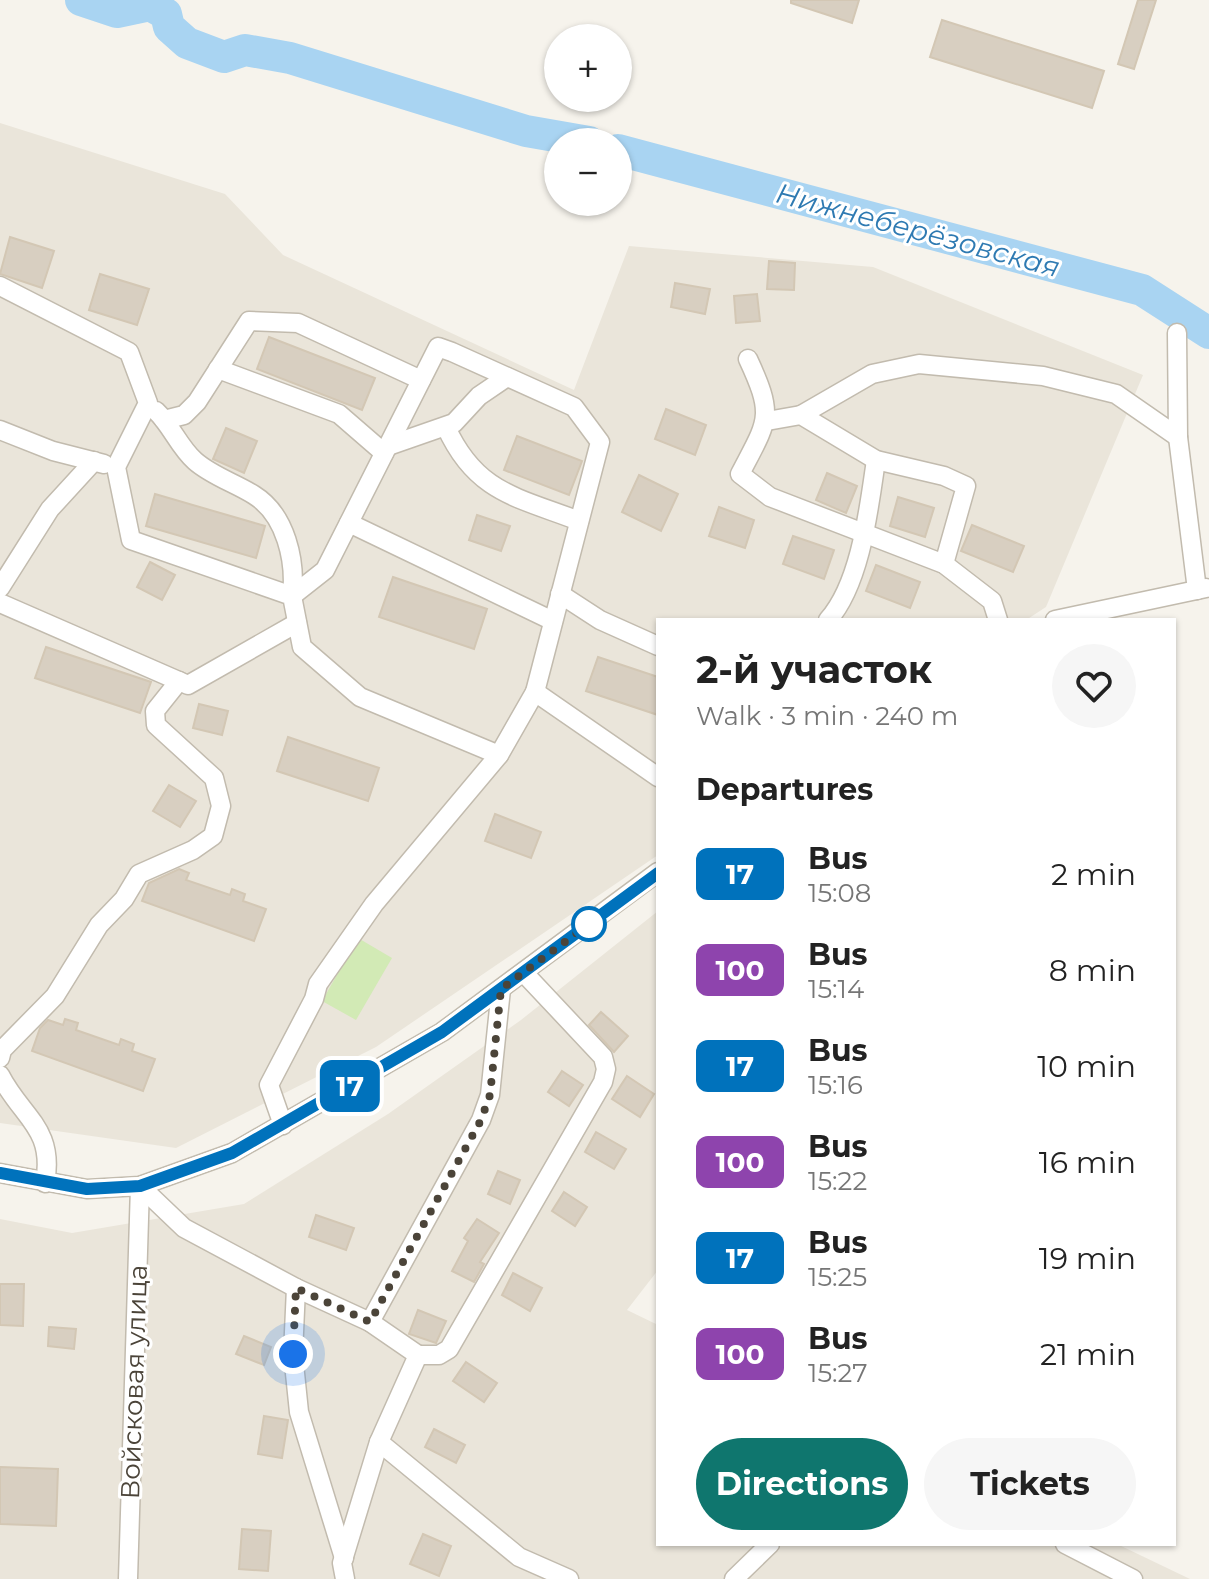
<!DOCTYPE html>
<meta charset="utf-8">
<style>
:root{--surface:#fff;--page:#f6f6f6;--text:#222;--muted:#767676;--accent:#0f766e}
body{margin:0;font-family:Montserrat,sans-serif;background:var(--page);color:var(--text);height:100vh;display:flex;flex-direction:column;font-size:30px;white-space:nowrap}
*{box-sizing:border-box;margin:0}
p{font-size:26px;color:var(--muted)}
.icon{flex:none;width:44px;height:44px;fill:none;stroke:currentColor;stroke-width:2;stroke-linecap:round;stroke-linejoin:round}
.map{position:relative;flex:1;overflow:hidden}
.side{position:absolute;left:656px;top:618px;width:520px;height:928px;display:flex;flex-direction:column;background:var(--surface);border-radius:0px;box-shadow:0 2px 6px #0004}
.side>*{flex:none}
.badge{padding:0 16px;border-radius:12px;font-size:28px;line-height:52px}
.fabs{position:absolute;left:544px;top:24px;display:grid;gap:16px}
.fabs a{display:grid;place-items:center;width:88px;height:88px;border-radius:50%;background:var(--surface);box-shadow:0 2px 6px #0004;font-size:40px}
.you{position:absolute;width:40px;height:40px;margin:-20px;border:6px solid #fff;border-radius:50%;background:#1a73e8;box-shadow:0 0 0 12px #1a73e833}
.map>.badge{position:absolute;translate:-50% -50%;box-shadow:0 0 0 4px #fff}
h2{padding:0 40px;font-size:30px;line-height:72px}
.round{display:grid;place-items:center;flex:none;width:84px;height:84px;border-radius:42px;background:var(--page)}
.overview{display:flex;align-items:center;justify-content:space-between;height:136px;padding:0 40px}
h1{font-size:38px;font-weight:700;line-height:60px}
.cta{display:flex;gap:16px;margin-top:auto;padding:16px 40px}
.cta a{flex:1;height:92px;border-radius:48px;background:var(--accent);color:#fff;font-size:32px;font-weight:700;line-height:92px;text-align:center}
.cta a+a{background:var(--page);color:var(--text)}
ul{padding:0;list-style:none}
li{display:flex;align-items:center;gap:24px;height:96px;padding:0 40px}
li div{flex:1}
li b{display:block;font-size:30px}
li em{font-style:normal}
li .badge{min-width:88px;font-weight:700;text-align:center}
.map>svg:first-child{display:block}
.residential{fill:#eae5da}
.green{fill:#d2eab5}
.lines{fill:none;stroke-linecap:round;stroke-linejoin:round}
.river{stroke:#a9d4f2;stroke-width:32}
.building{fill:#d8cfc1;stroke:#d3c7b4;stroke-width:2}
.minor-casing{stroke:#c2bbae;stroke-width:21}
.minor{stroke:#fff;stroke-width:18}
.line-casing{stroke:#fff;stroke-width:18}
.line{stroke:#0072bc;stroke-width:12}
.walk{stroke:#4b4439;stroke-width:8;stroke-dasharray:0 14.4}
.stop-dot{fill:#fff;stroke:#0072bc;stroke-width:4}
.labels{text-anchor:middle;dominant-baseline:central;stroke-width:6;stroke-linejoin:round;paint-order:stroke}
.street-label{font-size:26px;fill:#4b4439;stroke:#fff}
.water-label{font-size:28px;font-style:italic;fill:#2e7ab2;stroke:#fff}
</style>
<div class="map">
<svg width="1209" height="1579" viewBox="0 0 1209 1579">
<rect width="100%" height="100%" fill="#f6f3ec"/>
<g class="residential">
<path d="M 0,123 L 225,194 L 283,255 L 574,390 L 629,246 L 873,267 L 1143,375 L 1046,607 L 1026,620 L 658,620 L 658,855 L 376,1047 L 176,1148 L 0,1123 Z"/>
<path d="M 658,911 L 658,1270 L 627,1310 L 658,1325 L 658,1544 L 1117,1544 L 1190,1579 L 0,1579 L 0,1219 L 72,1233 L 244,1204 L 388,1114 L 521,1020 Z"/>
</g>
<path class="green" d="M 358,938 L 392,958 L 356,1020 L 322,1001 Z"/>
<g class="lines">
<g class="river">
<path d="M 81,0 L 117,12 L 150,5 L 166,14 L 169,27 L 187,43 L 224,57 L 245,50 L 290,58 L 526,131 L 589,142"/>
<path d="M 618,150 L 1142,290 L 1209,333"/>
</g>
</g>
<g class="building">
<path d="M 791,0 L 859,0 L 852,23 L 791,3 Z"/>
<path d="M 1138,0 L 1156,0 L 1134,69 L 1118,64 Z"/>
<path d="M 942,20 L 1104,71 L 1092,108 L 930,57 Z"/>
<path d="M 10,237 L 54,251 L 42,288 L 0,274 Z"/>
<path d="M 769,261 L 795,263 L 794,290 L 767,289 Z"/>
<path d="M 100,274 L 149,289 L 137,325 L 89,310 Z"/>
<path d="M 675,283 L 710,289 L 705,314 L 671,307 Z"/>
<path d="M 757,294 L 760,321 L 736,323 L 734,296 Z"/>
<path d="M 269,337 L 375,378 L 362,410 L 257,369 Z"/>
<path d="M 666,409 L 706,425 L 695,455 L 655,439 Z"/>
<path d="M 226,428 L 257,441 L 244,473 L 213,459 Z"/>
<path d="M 517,436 L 582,461 L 569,495 L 504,470 Z"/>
<path d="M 827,473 L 857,486 L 846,513 L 816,500 Z"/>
<path d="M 639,475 L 678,494 L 661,531 L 622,512 Z"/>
<path d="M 155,494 L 265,526 L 256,558 L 146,526 Z"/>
<path d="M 898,497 L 934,508 L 925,537 L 890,526 Z"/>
<path d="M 719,507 L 754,520 L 745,548 L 709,536 Z"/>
<path d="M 477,515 L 510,526 L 501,551 L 469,540 Z"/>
<path d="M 972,525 L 1024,546 L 1013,572 L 961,551 Z"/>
<path d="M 793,536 L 834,550 L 824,579 L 783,564 Z"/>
<path d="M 150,562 L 175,575 L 162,600 L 137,587 Z"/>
<path d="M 876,565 L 920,582 L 910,608 L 866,591 Z"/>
<path d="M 393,577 L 487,609 L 474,649 L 379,617 Z"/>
<path d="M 46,647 L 151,682 L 140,713 L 35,678 Z"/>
<path d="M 598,657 L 658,677 L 658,715 L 586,691 Z"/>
<path d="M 199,704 L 228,711 L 222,735 L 193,728 Z"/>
<path d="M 288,737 L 379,768 L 368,801 L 277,771 Z"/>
<path d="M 169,785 L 196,801 L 180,827 L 153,811 Z"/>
<path d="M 495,814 L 541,832 L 531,858 L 485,841 Z"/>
<path d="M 179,869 L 189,873 L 186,880 L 230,895 L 232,889 L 245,894 L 243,901 L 266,909 L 254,941 L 142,901 L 149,883 Z"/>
<path d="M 601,1012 L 628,1036 L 614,1052 L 589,1025 Z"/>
<path d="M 65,1019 L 78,1023 L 76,1030 L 119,1045 L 121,1039 L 134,1044 L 132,1051 L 155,1059 L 143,1091 L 32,1051 L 40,1028 L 48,1020 L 63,1025 Z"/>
<path d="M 562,1071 L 583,1085 L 569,1106 L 548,1092 Z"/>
<path d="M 627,1076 L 654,1094 L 640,1117 L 612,1099 Z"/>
<path d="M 596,1132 L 626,1149 L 614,1169 L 585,1152 Z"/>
<path d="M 498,1171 L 520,1180 L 510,1204 L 488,1194 Z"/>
<path d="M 564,1192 L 587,1207 L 575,1226 L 552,1211 Z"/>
<path d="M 316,1215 L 354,1228 L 346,1250 L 309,1237 Z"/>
<path d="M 477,1219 L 499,1233 L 480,1262 L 484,1264 L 474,1282 L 452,1271 L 468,1241 L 464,1238 Z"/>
<path d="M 513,1273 L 542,1288 L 530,1311 L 502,1295 Z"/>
<path d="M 0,1284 L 24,1284 L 23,1326 L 0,1325 Z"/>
<path d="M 418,1310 L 446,1321 L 436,1343 L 409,1334 Z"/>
<path d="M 49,1327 L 76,1329 L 74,1349 L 48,1346 Z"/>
<path d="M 244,1336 L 271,1347 L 264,1365 L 236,1354 Z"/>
<path d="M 466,1362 L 497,1383 L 484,1402 L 453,1381 Z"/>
<path d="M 264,1416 L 288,1420 L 282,1458 L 258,1454 Z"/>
<path d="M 434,1429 L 465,1445 L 456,1463 L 425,1447 Z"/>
<path d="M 0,1467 L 58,1469 L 56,1526 L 0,1524 Z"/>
<path d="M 242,1529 L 271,1531 L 268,1571 L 239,1569 Z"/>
<path d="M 423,1534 L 451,1546 L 439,1576 L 410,1564 Z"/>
</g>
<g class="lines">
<defs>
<g id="minor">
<path d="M 0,286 L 129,352 L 148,403 L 116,467 L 131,540 L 292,596 L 302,647 L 360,697 L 499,755 L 535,692 L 658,777"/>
<path d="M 1177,333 L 1178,437 L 1197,590"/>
<path d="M 748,359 C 775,417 768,420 740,474 L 770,497 L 944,564 L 992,601 L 998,620"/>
<path d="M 218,369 L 339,414 L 384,453"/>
<path d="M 156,411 C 171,425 179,447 195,461 C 212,476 235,483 254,495 C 286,515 296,561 292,596"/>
<path d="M 801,415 L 872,374 L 919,364 L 1043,376 L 1116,394 L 1178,437"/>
<path d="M 164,420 L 184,415 L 197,402 L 249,321 L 298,323 L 421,380"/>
<path d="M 767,421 L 801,415 L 876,460 L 944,476 L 966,486 L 944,564"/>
<path d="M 446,427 C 476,493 517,497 579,521"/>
<path d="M 0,430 L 53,451 L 104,464"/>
<path d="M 388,446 L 454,423 L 479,396 L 507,377"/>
<path d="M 349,523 L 553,621"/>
<path d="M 0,588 L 50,509 L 94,461"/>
<path d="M 560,594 L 600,620 L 658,646"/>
<path d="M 292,596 L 325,570 L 438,347 L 452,352 L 574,407 L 600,442 L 535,692"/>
<path d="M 0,603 L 188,685 L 297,623"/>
<path d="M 828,620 C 861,583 869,507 876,460"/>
<path d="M 1055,620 L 1206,588"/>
<path d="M 0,1058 L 2,1050 L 55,996 L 99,925 L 124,899 L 139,874 L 193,850 L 213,836 L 221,806 L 214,778 L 156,725 L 155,711 L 179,681"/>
<path d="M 0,1075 C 22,1118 55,1128 45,1183"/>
<path d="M 283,1125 L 269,1085 L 314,999 L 318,984 L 374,904 L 499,755"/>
<path d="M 0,1173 L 87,1189 L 140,1186 L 232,1153 L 442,1032 L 658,872"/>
<path d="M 140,1186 L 184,1228 L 296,1288 L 370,1322 L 418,1355 L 379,1442 L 342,1563 L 345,1579"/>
<path d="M 296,1288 L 293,1354 L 299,1412 L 344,1558"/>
<path d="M 370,1322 L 481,1120 L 490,1095 L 501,989"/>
<path d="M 418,1355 L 439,1355 L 449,1349 L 603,1082 L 606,1069 L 603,1057 L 524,973"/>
<path d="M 379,1442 L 519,1557 L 569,1579"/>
<path d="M 1065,1544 L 1133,1579"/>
<path d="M 128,1579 L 140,1186"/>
<path d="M 734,1579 L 770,1544"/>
</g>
</defs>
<use href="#minor" class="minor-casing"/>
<use href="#minor" class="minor"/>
</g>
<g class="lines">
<defs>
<path id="line" d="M 0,1173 L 87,1189 L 140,1186 L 232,1153 L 442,1032 L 658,873"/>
</defs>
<use href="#line" class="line-casing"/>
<use href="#line" class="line"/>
<path class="walk" d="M 293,1354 L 296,1288 L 370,1322 L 481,1120 L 490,1095 L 501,989 L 589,924"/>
</g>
<circle class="stop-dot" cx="589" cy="924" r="16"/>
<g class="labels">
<g class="street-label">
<text transform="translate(134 1382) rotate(-88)">Войсковая улица</text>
</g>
<g class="water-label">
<text transform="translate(918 230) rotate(15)">Нижнеберёзовская</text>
</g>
</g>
</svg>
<div class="fabs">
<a>+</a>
<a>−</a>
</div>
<div class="you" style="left:293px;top:1354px"></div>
<b class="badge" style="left:350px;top:1086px;background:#0072bc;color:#fff">17</b>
<section class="side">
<div class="overview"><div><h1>2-й участок</h1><p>Walk · 3 min · 240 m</p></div><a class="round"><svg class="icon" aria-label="heart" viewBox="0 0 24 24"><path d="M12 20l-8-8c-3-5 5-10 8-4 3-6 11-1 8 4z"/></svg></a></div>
<h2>Departures</h2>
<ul>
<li><span class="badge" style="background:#0072bc;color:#fff">17</span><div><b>Bus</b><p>15:08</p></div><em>2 min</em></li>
<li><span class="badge" style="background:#8e44ad;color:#fff">100</span><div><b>Bus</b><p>15:14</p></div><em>8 min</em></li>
<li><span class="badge" style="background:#0072bc;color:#fff">17</span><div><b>Bus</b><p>15:16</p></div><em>10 min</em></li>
<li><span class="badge" style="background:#8e44ad;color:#fff">100</span><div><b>Bus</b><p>15:22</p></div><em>16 min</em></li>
<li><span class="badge" style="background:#0072bc;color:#fff">17</span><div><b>Bus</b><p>15:25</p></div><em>19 min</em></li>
<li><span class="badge" style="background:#8e44ad;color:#fff">100</span><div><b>Bus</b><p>15:27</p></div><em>21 min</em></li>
</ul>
<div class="cta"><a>Directions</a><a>Tickets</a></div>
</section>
</div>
